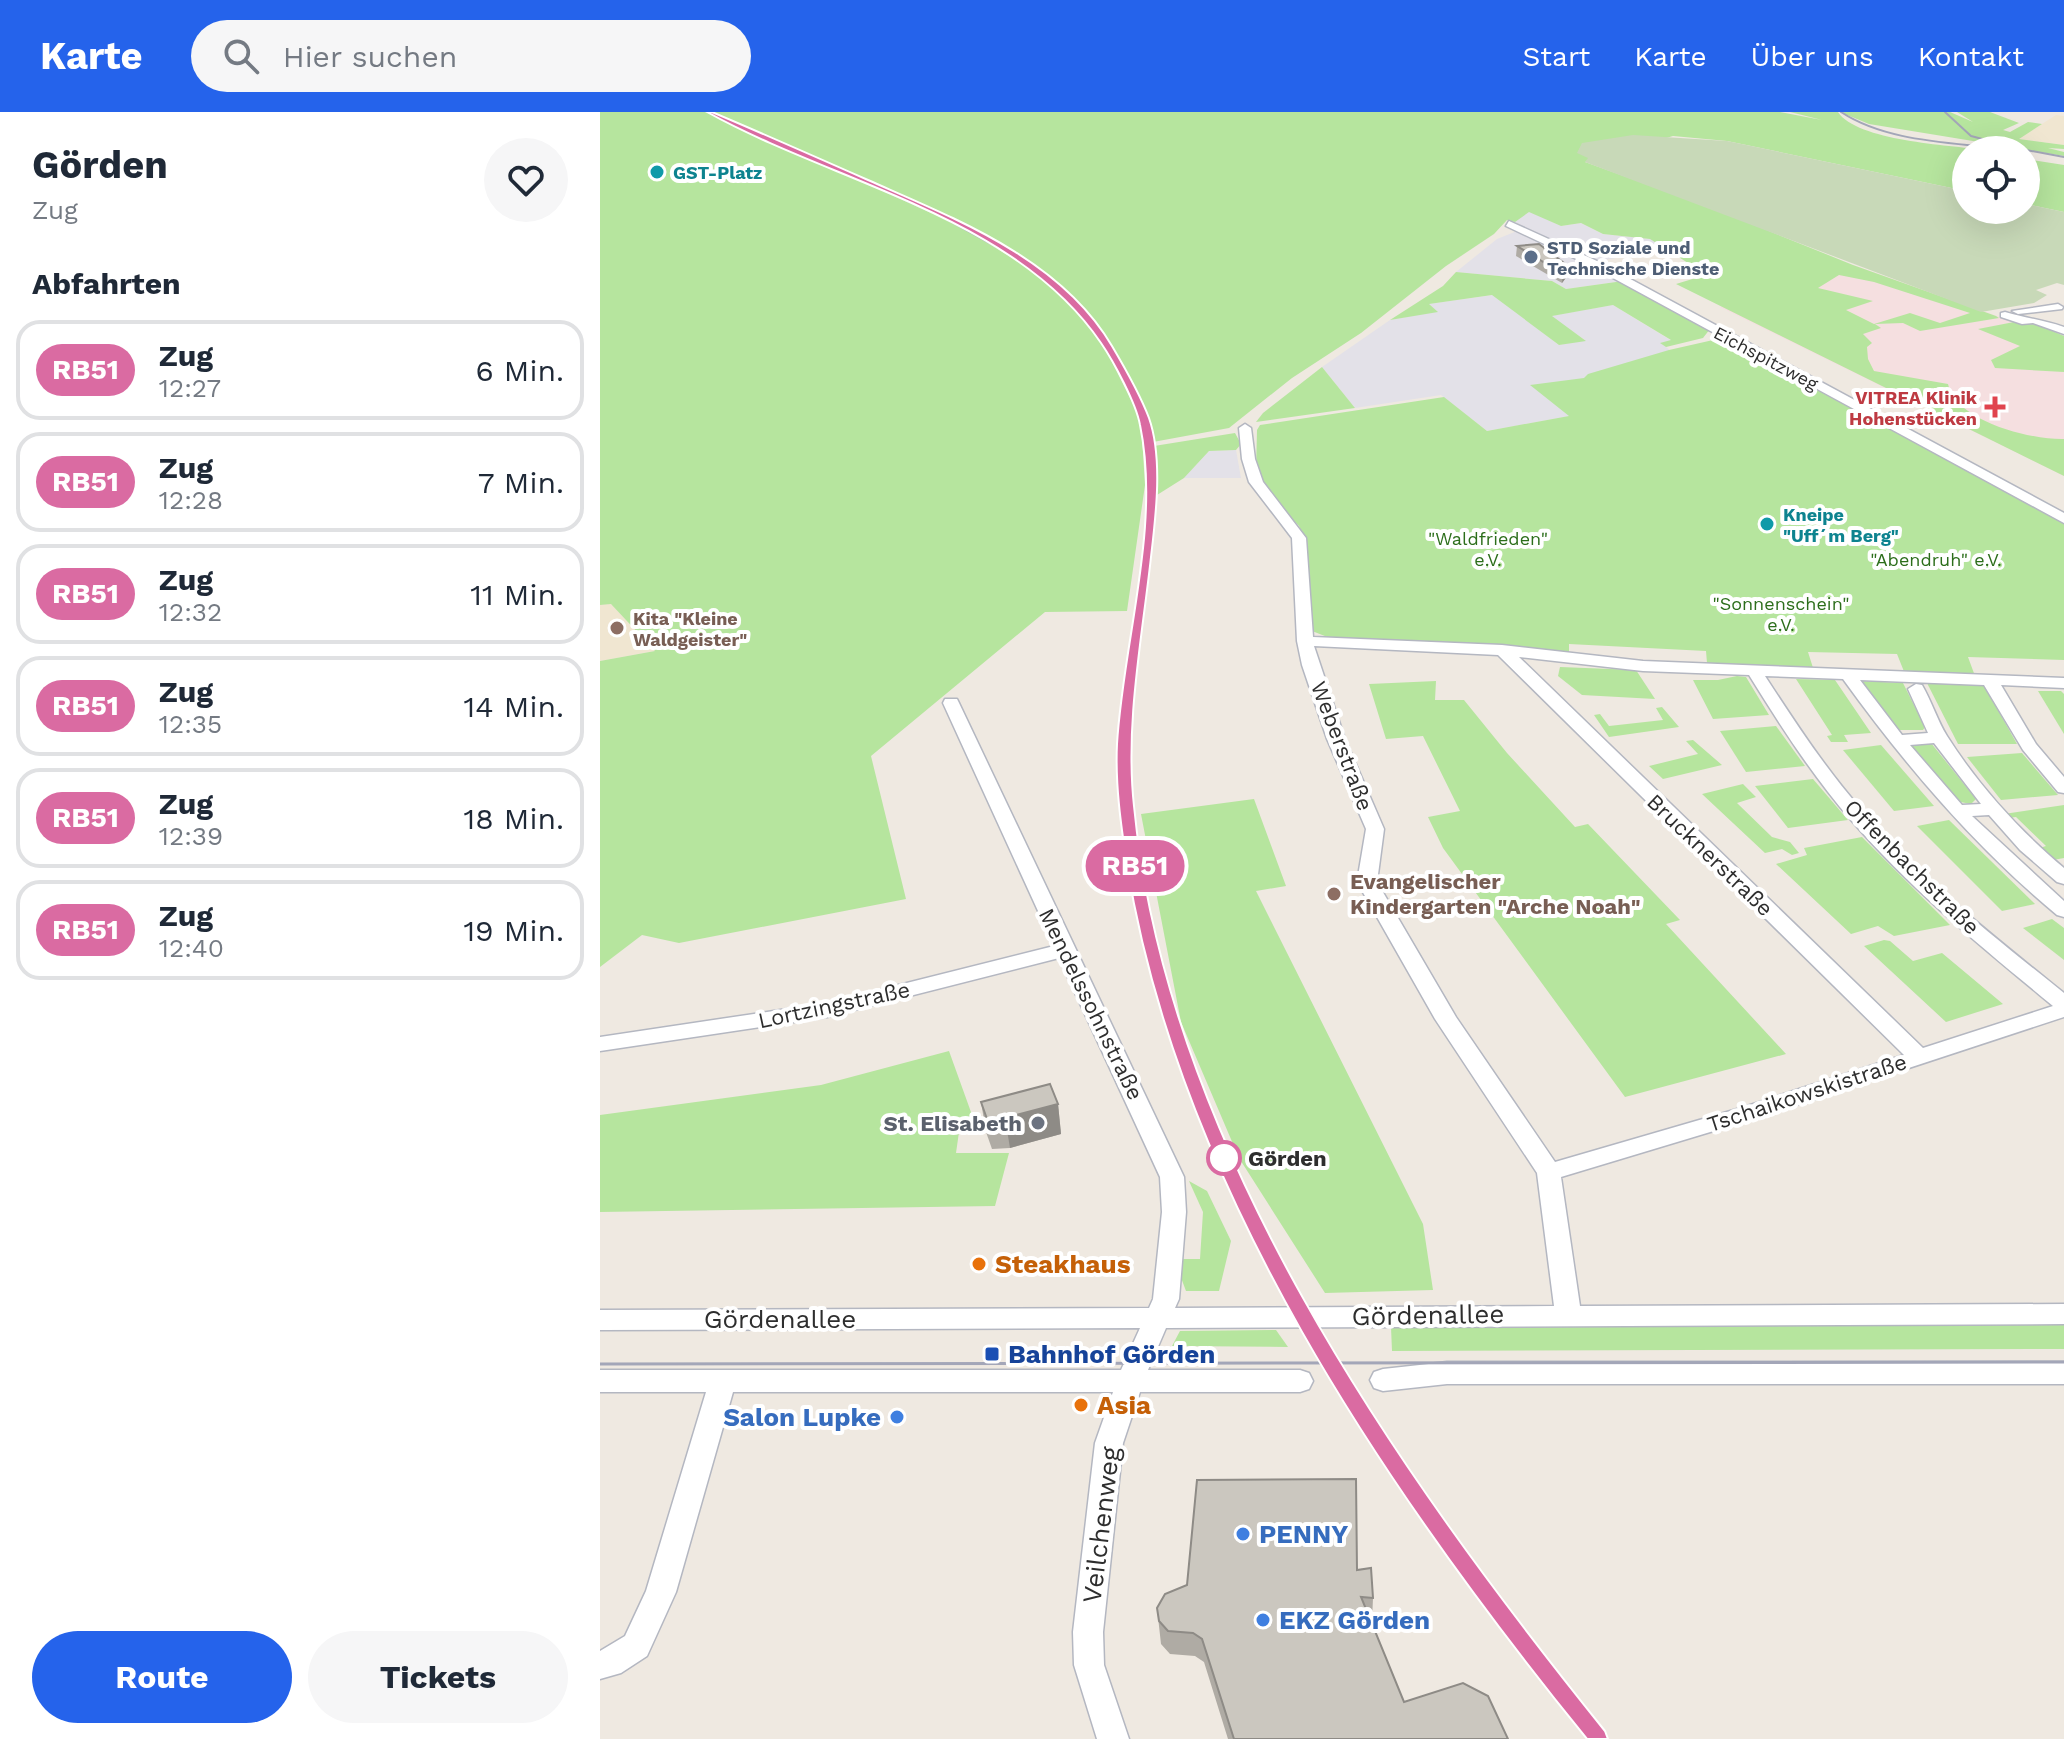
<!DOCTYPE html>
<html lang="de">
<meta charset="utf-8">
<style>
:root{--surface:#fff;--page:#f6f6f7;--text:#1f2937;--muted:#747a83;--line:#e0e1e3;--accent:#2563eb}
body{margin:0;font-family:"Work Sans",sans-serif;background:var(--page);color:var(--text);height:100vh;display:flex;flex-direction:column;font-size:30px;white-space:nowrap}
*{box-sizing:border-box;margin:0}
p{font-size:26px;color:var(--muted)}
.icon{flex:none;width:44px;height:44px;fill:none;stroke:currentColor;stroke-width:2;stroke-linecap:round;stroke-linejoin:round}
.map{position:relative;flex:1;overflow:hidden}
.panel{display:flex;flex-direction:column;background:var(--surface);width:600px}
.panel>*{flex:none}
.badge{padding:0 16px;border-radius:26px;font-size:28px;line-height:52px}
.buttons{position:absolute;left:1352px;top:24px;display:grid;gap:16px}
.buttons a{display:grid;place-items:center;width:88px;height:88px;border-radius:50%;background:var(--surface);box-shadow:0 8px 32px #0002;font-size:40px}
.map>.badge{position:absolute;translate:-50% -50%;box-shadow:0 0 0 4px #fff}
h2{padding:0 32px;font-size:30px;line-height:72px}
.round{display:grid;place-items:center;flex:none;width:84px;height:84px;border-radius:42px;background:var(--page)}
.head{display:flex;align-items:center;justify-content:space-between;height:136px;padding:0 32px}
h1{font-size:38px;font-weight:700;line-height:60px}
.primary-button{display:flex;gap:16px;margin-top:auto;padding:16px 32px}
.primary-button a{flex:1;height:92px;border-radius:48px;background:var(--accent);color:#fff;font-size:32px;font-weight:700;line-height:92px;text-align:center}
.primary-button a+a{background:var(--page);color:var(--text)}
ul{padding:0;list-style:none}
li{display:flex;align-items:center;gap:24px;height:100px;margin:0 16px 12px;padding:0 16px;border:4px solid var(--line);border-radius:24px}
li div{flex:1}
li b{display:block;font-size:30px}
li em{font-style:normal}
li .badge{min-width:88px;font-weight:700;text-align:center}
header{display:flex;align-items:center;gap:48px;box-sizing:border-box;height:112px;padding:0 40px;background:var(--accent);color:#fff}
header strong{font-size:38px}
nav{display:flex;gap:44px;margin-inline-start:auto;font-size:28px}
.search{width:560px;height:72px;background:var(--page);display:flex;align-items:center;gap:20px;box-sizing:border-box;padding:0 28px;border-radius:44px;color:var(--muted);font-size:30px}
main{display:flex;flex:1;min-height:0}
.map>svg:first-child{display:block}
.industrial{fill:#e3e1e8}
.education{fill:#f0e6d1}
.medical{fill:#f5dfe0}
.green{fill:#b6e59e;fill-rule:evenodd}
.cemetery{fill:#c8d9b8}
.lines{fill:none;stroke-linecap:round;stroke-linejoin:round}
.minor-casing{stroke:#b4b7c1;stroke-width:3}
.minor{fill:#fff;fill-rule:evenodd}
.tram-far1{stroke:#a3a6b8;stroke-width:2}
.tram{stroke:#a3a6b8;stroke-width:3}
.rail-far5{stroke:#a3a6b8;stroke-width:2}
.rail-far4{stroke:#a3a6b8;stroke-width:3}
.rail-far3{stroke:#a3a6b8;stroke-width:4}
.rail-far2{stroke:#a3a6b8;stroke-width:5}
.rail-far1{stroke:#a3a6b8;stroke-width:6}
.rail{stroke:#a3a6b8;stroke-width:7}
.wall{fill:#afaba4}
.shaded-wall{fill:#8e8b86}
.building{fill:#cbc7bf;stroke:#8e8b86;stroke-width:2}
.line{fill:#da6ba2;stroke:#fff;stroke-width:2}
.culture-dot{fill:#0f9aa8;stroke:#fff;stroke-width:3}
.service-dot{fill:#5c6f8a;stroke:#fff;stroke-width:3}
.health-dot{fill:#e0444e;stroke:#fff;stroke-width:3}
.education-dot{fill:#8d6e63;stroke:#fff;stroke-width:3}
.worship-dot{fill:#6b7280;stroke:#fff;stroke-width:3}
.stop-dot{fill:#fff;stroke:#da6ba2;stroke-width:4}
.food-dot{fill:#e8710a;stroke:#fff;stroke-width:3}
.transit-dot{fill:#1a4fb4;stroke:#fff;stroke-width:3}
.shop-dot{fill:#3f7fe0;stroke:#fff;stroke-width:3}
.labels{text-anchor:middle;dominant-baseline:central;stroke-width:8;stroke-linejoin:round;paint-order:stroke}
.far-culture-label{font-size:18px;font-weight:bold;fill:#0d838f;stroke:#fff;text-anchor:start}
.far-service-label{font-size:18px;font-weight:bold;fill:#4e5e75;stroke:#fff;text-anchor:start}
.far-street-label{font-size:18px;fill:#2e2e2e;stroke:#fff}
.far-health-label{font-size:18px;font-weight:bold;fill:#be3a42;stroke:#fff;text-anchor:end}
.far-park-label{font-size:18px;fill:#2c6e1b;stroke:#fff}
.far-education-label{font-size:18px;font-weight:bold;fill:#785e54;stroke:#fff;text-anchor:start}
.street-label{font-size:22px;fill:#2e2e2e;stroke:#fff}
.education-label{font-size:22px;font-weight:bold;fill:#785e54;stroke:#fff;text-anchor:start}
.worship-label{font-size:22px;font-weight:bold;fill:#5b616d;stroke:#fff;text-anchor:end}
.stop-label{font-size:22px;font-weight:bold;fill:#2e2e2e;stroke:#fff;text-anchor:start}
.near-food-label{font-size:26px;font-weight:bold;fill:#c56008;stroke:#fff;text-anchor:start}
.near-street-label{font-size:26px;fill:#2e2e2e;stroke:#fff}
.near-transit-label{font-size:26px;font-weight:bold;fill:#164399;stroke:#fff;text-anchor:start}
.near-shop-label{font-size:26px;font-weight:bold;fill:#366cbe;stroke:#fff;text-anchor:start}
</style>
<header>
<strong>Karte</strong>
<div class="search"><svg class="icon" aria-label="search" viewBox="0 0 24 24"><circle cx="10" cy="10" r="6"/><path d="M15 15l6 6"/></svg>Hier suchen</div>
<nav><a>Start</a><a>Karte</a><a>Über uns</a><a>Kontakt</a></nav>
</header>
<main>
<section class="panel">
<div class="head"><div><h1>Görden</h1><p>Zug</p></div><a class="round"><svg class="icon" aria-label="heart" viewBox="0 0 24 24"><path d="M12 20l-8-8c-3-5 5-10 8-4 3-6 11-1 8 4z"/></svg></a></div>
<h2>Abfahrten</h2>
<ul>
<li><span class="badge" style="background:#da6ba2;color:#fff">RB51</span><div><b>Zug</b><p>12:27</p></div><em>6 Min.</em></li>
<li><span class="badge" style="background:#da6ba2;color:#fff">RB51</span><div><b>Zug</b><p>12:28</p></div><em>7 Min.</em></li>
<li><span class="badge" style="background:#da6ba2;color:#fff">RB51</span><div><b>Zug</b><p>12:32</p></div><em>11 Min.</em></li>
<li><span class="badge" style="background:#da6ba2;color:#fff">RB51</span><div><b>Zug</b><p>12:35</p></div><em>14 Min.</em></li>
<li><span class="badge" style="background:#da6ba2;color:#fff">RB51</span><div><b>Zug</b><p>12:39</p></div><em>18 Min.</em></li>
<li><span class="badge" style="background:#da6ba2;color:#fff">RB51</span><div><b>Zug</b><p>12:40</p></div><em>19 Min.</em></li>
</ul>
<div class="primary-button"><a>Route</a><a>Tickets</a></div>
</section>
<div class="map">
<svg width="1464" height="1627" viewBox="0 0 1464 1627">
<rect width="100%" height="100%" fill="#efe9e1"/>
<g class="industrial">
<path d="M 929,99 L 961,114 L 981,111 L 1003,122 L 1050,127 L 1068,137 L 993,150 L 915,110 Z"/>
<path d="M 917,119 L 1023,169 L 966,177 L 952,169 L 856,160 L 897,127 Z"/>
<path d="M 893,183 L 959,233 L 985,228 L 950,204 L 1013,193 L 1072,229 L 1061,231 L 1071,239 L 1054,243 L 968,301 L 970,304 L 887,319 L 841,283 L 755,296 L 722,255 L 790,208 L 837,199 L 828,192 Z"/>
<path d="M 636,338 L 641,366 L 584,366 L 609,339 Z"/>
</g>
<g class="education">
<path d="M 1456,3 L 1464,4 L 1464,33 L 1418,27 Z"/>
<path d="M 11,492 L 55,539 L 0,549 L 0,493 Z"/>
</g>
<path class="medical" d="M 1253,153 L 1414,210 L 1380,217 L 1464,251 L 1464,364 L 1120,195 Z"/>
<g class="green">
<path d="M 0,0 L 108,0 L 356,112 L 431,157 L 474,196 L 503,232 L 541,308 L 545,373 L 527,499 L 445,500 L 271,644 L 306,787 L 79,831 L 42,823 L 0,855 L 0,549 L 55,539 L 11,492 L 0,493 Z"/>
<path d="M 112,0 L 1180,0 L 1222,8 L 1190,0 L 1238,0 C 1257,29 1349,33 1384,38 L 1366,38 L 1366,79 L 1127,29 L 1073,24 L 985,50 L 1112,96 L 1253,153 L 1396,204 L 1399,206 L 1320,219 L 1303,211 L 1275,212 L 1281,216 L 1263,222 L 1272,231 L 1267,235 L 1268,247 L 1274,259 L 1348,272 C 1355,309 1431,328 1464,327 L 1464,364 L 1076,172 L 1099,165 L 1096,156 L 1050,127 L 1003,122 L 981,111 L 961,114 L 929,100 L 915,110 L 907,108 L 894,122 L 846,154 L 761,221 L 692,266 L 629,316 L 553,330 C 548,305 537,286 525,263 C 469,157 379,119 274,72 C 220,48 166,24 112,0 ZM 1239,163 L 1274,170 L 1370,201 L 1340,211 L 1310,201 L 1274,212 L 1246,198 L 1273,189 L 1218,176 Z"/>
<path d="M 1240,0 L 1350,0 L 1373,10 L 1357,0 L 1390,0 L 1419,11 L 1403,18 L 1410,20 L 1428,10 L 1442,12 L 1419,27 L 1464,33 L 1464,37 L 1448,36 L 1464,40 L 1464,44 L 1269,12 Z"/>
<path d="M 1426,47 L 1464,53 L 1464,100 L 1426,92 Z"/>
<path d="M 856,160 L 952,169 L 966,177 L 1023,169 L 1110,217 L 1103,226 L 1066,235 L 1060,231 L 1071,228 L 1013,193 L 952,204 L 986,229 L 959,233 L 892,183 L 829,192 L 838,200 L 790,208 L 843,174 Z"/>
<path d="M 1414,210 L 1439,213 L 1464,224 L 1464,260 L 1395,256 L 1391,248 L 1420,234 L 1378,217 Z"/>
<path d="M 1122,226 L 1130,228 L 1464,409 L 1464,548 L 1368,545 L 1375,564 L 1305,562 L 1297,542 L 1208,540 L 1214,559 L 1049,549 L 1107,551 L 1106,539 L 969,532 L 969,544 L 730,526 L 712,519 L 705,428 L 699,414 L 670,383 L 656,358 L 657,318 L 660,313 L 844,285 L 887,319 L 969,304 L 930,273 L 984,266 L 988,262 L 1069,238 Z"/>
<path d="M 722,255 L 755,296 L 656,310 L 663,301 Z"/>
<path d="M 635,321 L 641,332 L 636,338 L 609,339 L 584,366 L 557,383 L 554,334 Z"/>
<path d="M 960,555 L 1036,558 L 1055,587 L 982,583 L 958,564 Z"/>
<path d="M 1137,564 L 1146,565 L 1169,603 L 1113,607 L 1093,568 L 1118,568 Z"/>
<path d="M 1196,567 L 1235,568 L 1271,621 L 1244,623 L 1248,630 L 1231,630 L 1227,624 L 1232,623 Z"/>
<path d="M 836,569 L 835,588 L 864,588 L 907,641 L 975,715 L 988,712 L 1080,808 L 1066,812 L 1186,942 L 1025,985 L 843,736 L 828,705 L 860,699 L 823,624 L 786,627 L 769,572 Z"/>
<path d="M 1260,569 L 1303,571 L 1325,615 L 1323,618 L 1295,618 Z"/>
<path d="M 1327,571 L 1384,573 L 1417,632 L 1358,632 Z"/>
<path d="M 1438,579 L 1461,579 L 1464,582 L 1464,622 Z"/>
<path d="M 1062,595 L 1079,615 L 1009,625 L 994,603 L 1000,602 L 1009,614 L 1063,608 L 1056,596 Z"/>
<path d="M 1176,614 L 1205,654 L 1146,660 L 1120,619 Z"/>
<path d="M 1093,628 L 1122,653 L 1063,667 L 1049,654 L 1098,642 L 1086,629 Z"/>
<path d="M 1331,631 L 1376,687 L 1371,692 L 1355,689 L 1308,635 L 1310,632 Z"/>
<path d="M 1281,633 L 1334,694 L 1294,699 L 1243,638 Z"/>
<path d="M 1422,641 L 1458,683 L 1401,688 L 1367,645 Z"/>
<path d="M 1213,667 L 1248,708 L 1188,716 L 1155,674 Z"/>
<path d="M 1143,672 L 1156,685 L 1137,691 L 1172,725 L 1190,730 L 1199,741 L 1192,743 L 1182,737 L 1165,741 L 1102,682 Z"/>
<path d="M 654,687 L 686,774 L 656,779 L 823,1112 L 833,1178 L 725,1181 L 639,1046 L 581,910 L 541,702 Z"/>
<path d="M 1464,693 L 1464,746 L 1448,749 L 1436,737 L 1446,734 L 1416,705 L 1408,706 L 1404,702 Z"/>
<path d="M 1349,708 L 1435,792 L 1402,799 L 1317,714 Z"/>
<path d="M 1262,725 L 1350,813 L 1294,824 L 1278,814 L 1251,822 L 1176,752 L 1207,743 L 1204,736 Z"/>
<path d="M 1452,807 L 1464,816 L 1464,848 L 1423,816 Z"/>
<path d="M 1284,828 L 1290,829 L 1313,849 L 1342,841 L 1403,892 L 1346,910 L 1264,834 Z"/>
<path d="M 349,939 L 376,1014 L 359,1020 L 356,1041 L 409,1041 L 395,1094 L 0,1100 L 0,1003 L 221,973 Z"/>
<path d="M 589,1069 L 607,1079 L 631,1129 L 619,1179 L 586,1179 L 574,1147 L 600,1147 L 603,1100 Z"/>
<path d="M 1464,1212 L 1464,1237 L 792,1239 L 791,1215 Z"/>
<path d="M 676,1218 L 688,1235 L 572,1234 L 580,1219 Z"/>
</g>
<path class="cemetery" d="M 1033,23 L 1127,29 L 1366,79 L 1366,98 L 1426,98 L 1426,92 L 1464,100 L 1464,173 L 1457,171 L 1436,178 L 1447,183 L 1434,191 L 1381,200 L 985,50 L 988,46 L 977,41 L 982,31 Z"/>
<g class="lines">
<defs>
<g id="minor">
<path d="M 909,109 L 997,149 L 1464,401 L 1464,411 L 989,153 L 906,114 Z"/>
<path d="M 1458,192 L 1463,195 L 1462,197 L 1418,202 L 1412,199 Z"/>
<path d="M 1405,200 C 1425,206 1444,208 1464,215 L 1464,222 L 1433,211 L 1422,212 L 1401,205 L 1401,201 Z"/>
<path d="M 645,312 L 651,316 L 655,347 L 663,370 L 706,426 L 713,525 L 902,533 L 1043,549 L 1464,566 L 1464,576 L 1401,573 L 1436,632 L 1464,665 L 1464,681 L 1458,680 L 1423,638 L 1384,573 L 1260,568 L 1302,623 L 1328,621 L 1308,577 L 1316,572 L 1322,573 C 1332,590 1337,608 1347,624 C 1378,673 1420,719 1464,756 L 1464,772 L 1457,770 L 1420,738 L 1389,703 L 1372,704 L 1464,789 L 1464,805 L 1457,803 C 1374,734 1306,654 1243,567 L 1165,564 C 1195,610 1225,656 1261,697 C 1320,767 1393,824 1464,881 L 1464,905 L 1160,1005 L 961,1065 L 980,1194 L 1464,1192 L 1464,1212 L 566,1216 L 548,1258 L 700,1258 L 709,1261 L 713,1269 L 709,1277 L 700,1280 L 540,1280 L 523,1331 L 503,1520 L 504,1553 L 529,1627 L 497,1627 L 474,1553 L 473,1520 L 495,1331 L 513,1280 L 133,1280 L 76,1480 L 47,1544 L 21,1561 L 0,1567 L 0,1539 L 25,1524 L 46,1479 L 106,1280 L 0,1280 L 0,1258 L 521,1258 L 540,1216 L 0,1218 L 0,1198 L 549,1196 L 553,1187 L 562,1100 L 560,1065 L 459,846 L 227,905 L 0,939 L 0,925 L 227,891 L 454,834 L 343,591 L 345,587 L 357,587 L 359,591 L 584,1065 L 586,1100 L 579,1187 L 575,1196 L 954,1194 L 937,1061 L 835,907 L 757,770 L 766,717 L 727,627 L 702,553 L 697,529 L 692,426 L 649,370 L 642,347 L 639,316 ZM 714,534 L 898,543 L 1304,943 L 1144,995 L 955,1050 L 856,905 L 777,770 L 784,717 L 745,627 ZM 919,545 L 1043,559 L 1149,563 C 1180,613 1212,663 1251,708 C 1311,778 1383,836 1453,894 L 1323,936 ZM 1334,631 L 1381,692 L 1362,693 L 1310,633 Z"/>
<path d="M 847,1250 L 1464,1250 L 1464,1272 L 847,1272 L 783,1279 L 774,1276 L 770,1268 L 774,1260 L 783,1257 Z"/>
</g>
</defs>
<use href="#minor" class="minor-casing"/>
<use href="#minor" class="minor"/>
<g class="tram-far1">
<path d="M 1241,0 C 1288,31 1355,30 1409,38"/>
<path d="M 1345,0 L 1371,24 L 1424,38"/>
<path d="M 1426,38 L 1464,45"/>
</g>
<path class="tram" d="M 0,1252 L 1464,1250"/>
<path class="rail-far5" d="M 110,0 L 339,103 L 413,144"/>
<path class="rail-far4" d="M 410,142 C 473,183 533,247 548,323"/>
<path class="rail-far3" d="M 532,548 L 551,389 L 547,321"/>
<path class="rail-far2" d="M 533,546 C 528,583 523,620 523,657 C 525,716 538,773 551,830"/>
<path class="rail-far1" d="M 551,828 C 579,953 632,1070 692,1184"/>
<path class="rail" d="M 691,1182 C 776,1341 886,1485 996,1627"/>
</g>
<g class="wall">
<path d="M 917,134 L 968,163 L 962,171 L 916,144 Z"/>
<path d="M 381,990 L 458,992 L 461,1022 L 410,1036 L 392,1037 L 386,1020 Z"/>
<path d="M 757,1458 L 773,1486 L 772,1509 L 771,1509 L 804,1590 L 908,1627 L 628,1627 L 604,1550 L 595,1544 L 570,1542 L 561,1532 L 557,1496 Z"/>
</g>
<g class="shaded-wall">
<path d="M 968,154 L 968,163 L 962,171 L 963,162 Z"/>
<path d="M 458,992 L 461,1022 L 410,1036 L 405,1006 Z"/>
</g>
<g class="building">
<path d="M 939,132 L 968,154 L 963,162 L 917,134 Z"/>
<path d="M 450,972 L 458,992 L 405,1006 L 387,1007 L 381,990 Z"/>
<path d="M 756,1367 L 757,1458 L 771,1456 L 773,1486 L 761,1485 L 804,1590 L 863,1571 L 888,1584 L 908,1627 L 634,1627 L 602,1527 L 593,1521 L 568,1519 L 559,1509 L 557,1496 L 565,1482 L 587,1473 L 597,1368 Z"/>
</g>
<path class="line" d="M 107,0 L 112,0 C 164,22 216,45 268,68 C 356,107 461,147 512,234 C 525,256 540,282 549,306 C 563,346 556,403 551,445 C 542,527 525,612 534,694 C 567,1035 796,1359 1005,1619 L 1008,1627 L 987,1627 C 788,1382 579,1077 527,753 C 521,714 515,672 517,632 C 523,529 561,415 540,313 C 536,291 514,250 501,231 C 415,104 234,71 107,0 Z"/>
<g class="culture-dot">
<circle cx="57" cy="60" r="8"/>
<circle cx="1167" cy="412" r="8"/>
</g>
<circle class="service-dot" cx="931" cy="145" r="8"/>
<path class="health-dot" d="M1391 283h8v8h8v8h-8v8h-8v-8h-8v-8h8z"/>
<g class="education-dot">
<circle cx="17" cy="516" r="8"/>
<circle cx="734" cy="782" r="8"/>
</g>
<circle class="worship-dot" cx="438" cy="1011" r="8"/>
<circle class="stop-dot" cx="624" cy="1046" r="16"/>
<g class="food-dot">
<circle cx="379" cy="1152" r="8"/>
<circle cx="481" cy="1293" r="8"/>
</g>
<rect class="transit-dot" x="384" y="1234" width="16" height="16" rx="4"/>
<g class="shop-dot">
<circle cx="297" cy="1305" r="8"/>
<circle cx="643" cy="1422" r="8"/>
<circle cx="663" cy="1508" r="8"/>
</g>
<g class="labels">
<g class="far-culture-label">
<text x="73" y="60">GST-Platz</text>
<text x="1183" y="402">Kneipe<tspan x="1183" dy="21">"Uff´m Berg"</tspan></text>
</g>
<g class="far-service-label">
<text x="947" y="135">STD Soziale und<tspan x="947" dy="21">Technische Dienste</tspan></text>
</g>
<g class="far-street-label">
<text transform="translate(1166 246) rotate(28)">Eichspitzweg</text>
</g>
<g class="far-health-label">
<text x="1377" y="285">VITREA Klinik<tspan x="1377" dy="21">Hohenstücken</tspan></text>
</g>
<g class="far-park-label">
<text x="888" y="426">"Waldfrieden"<tspan x="888" dy="21">e.V.</tspan></text>
<text x="1336" y="447">"Abendruh" e.V.</text>
<text x="1181" y="491">"Sonnenschein"<tspan x="1181" dy="21">e.V.</tspan></text>
</g>
<g class="far-education-label">
<text x="33" y="506">Kita "Kleine<tspan x="33" dy="21">Waldgeister"</tspan></text>
</g>
<g class="street-label">
<text transform="translate(742 634) rotate(69)">Weberstraße</text>
<text transform="translate(1110 743) rotate(44)">Brucknerstraße</text>
<text transform="translate(1312 755) rotate(45)">Offenbachstraße</text>
<text transform="translate(491 892) rotate(64)">Mendelssohnstraße</text>
<text transform="translate(234 893) rotate(-12)">Lortzingstraße</text>
<text transform="translate(1207 981) rotate(-18)">Tschaikowskistraße</text>
</g>
<g class="education-label">
<text x="750" y="769">Evangelischer<tspan x="750" dy="25">Kindergarten "Arche Noah"</tspan></text>
</g>
<g class="worship-label">
<text x="422" y="1011">St. Elisabeth</text>
</g>
<g class="stop-label">
<text x="648" y="1046">Görden</text>
</g>
<g class="near-food-label">
<text x="395" y="1152">Steakhaus</text>
<text x="497" y="1293">Asia</text>
</g>
<g class="near-street-label">
<text transform="translate(828 1203) rotate(-1)">Gördenallee</text>
<text x="180" y="1207">Gördenallee</text>
<text transform="translate(501 1413) rotate(-83)">Veilchenweg</text>
</g>
<g class="near-transit-label">
<text x="408" y="1242">Bahnhof Görden</text>
</g>
<g class="near-shop-label">
<text x="281" y="1305" text-anchor="end">Salon Lupke</text>
<text x="659" y="1422">PENNY</text>
<text x="679" y="1508">EKZ Görden</text>
</g>
</g>
</svg>
<div class="buttons">
<a><svg class="icon" aria-label="locate" viewBox="0 0 24 24"><circle cx="12" cy="12" r="6"/><path d="M12 2v4M12 18v4M2 12h4M18 12h4"/></svg></a>
</div>
<b class="badge" style="left:535px;top:754px;background:#da6ba2;color:#fff">RB51</b>
</div>
</main>
